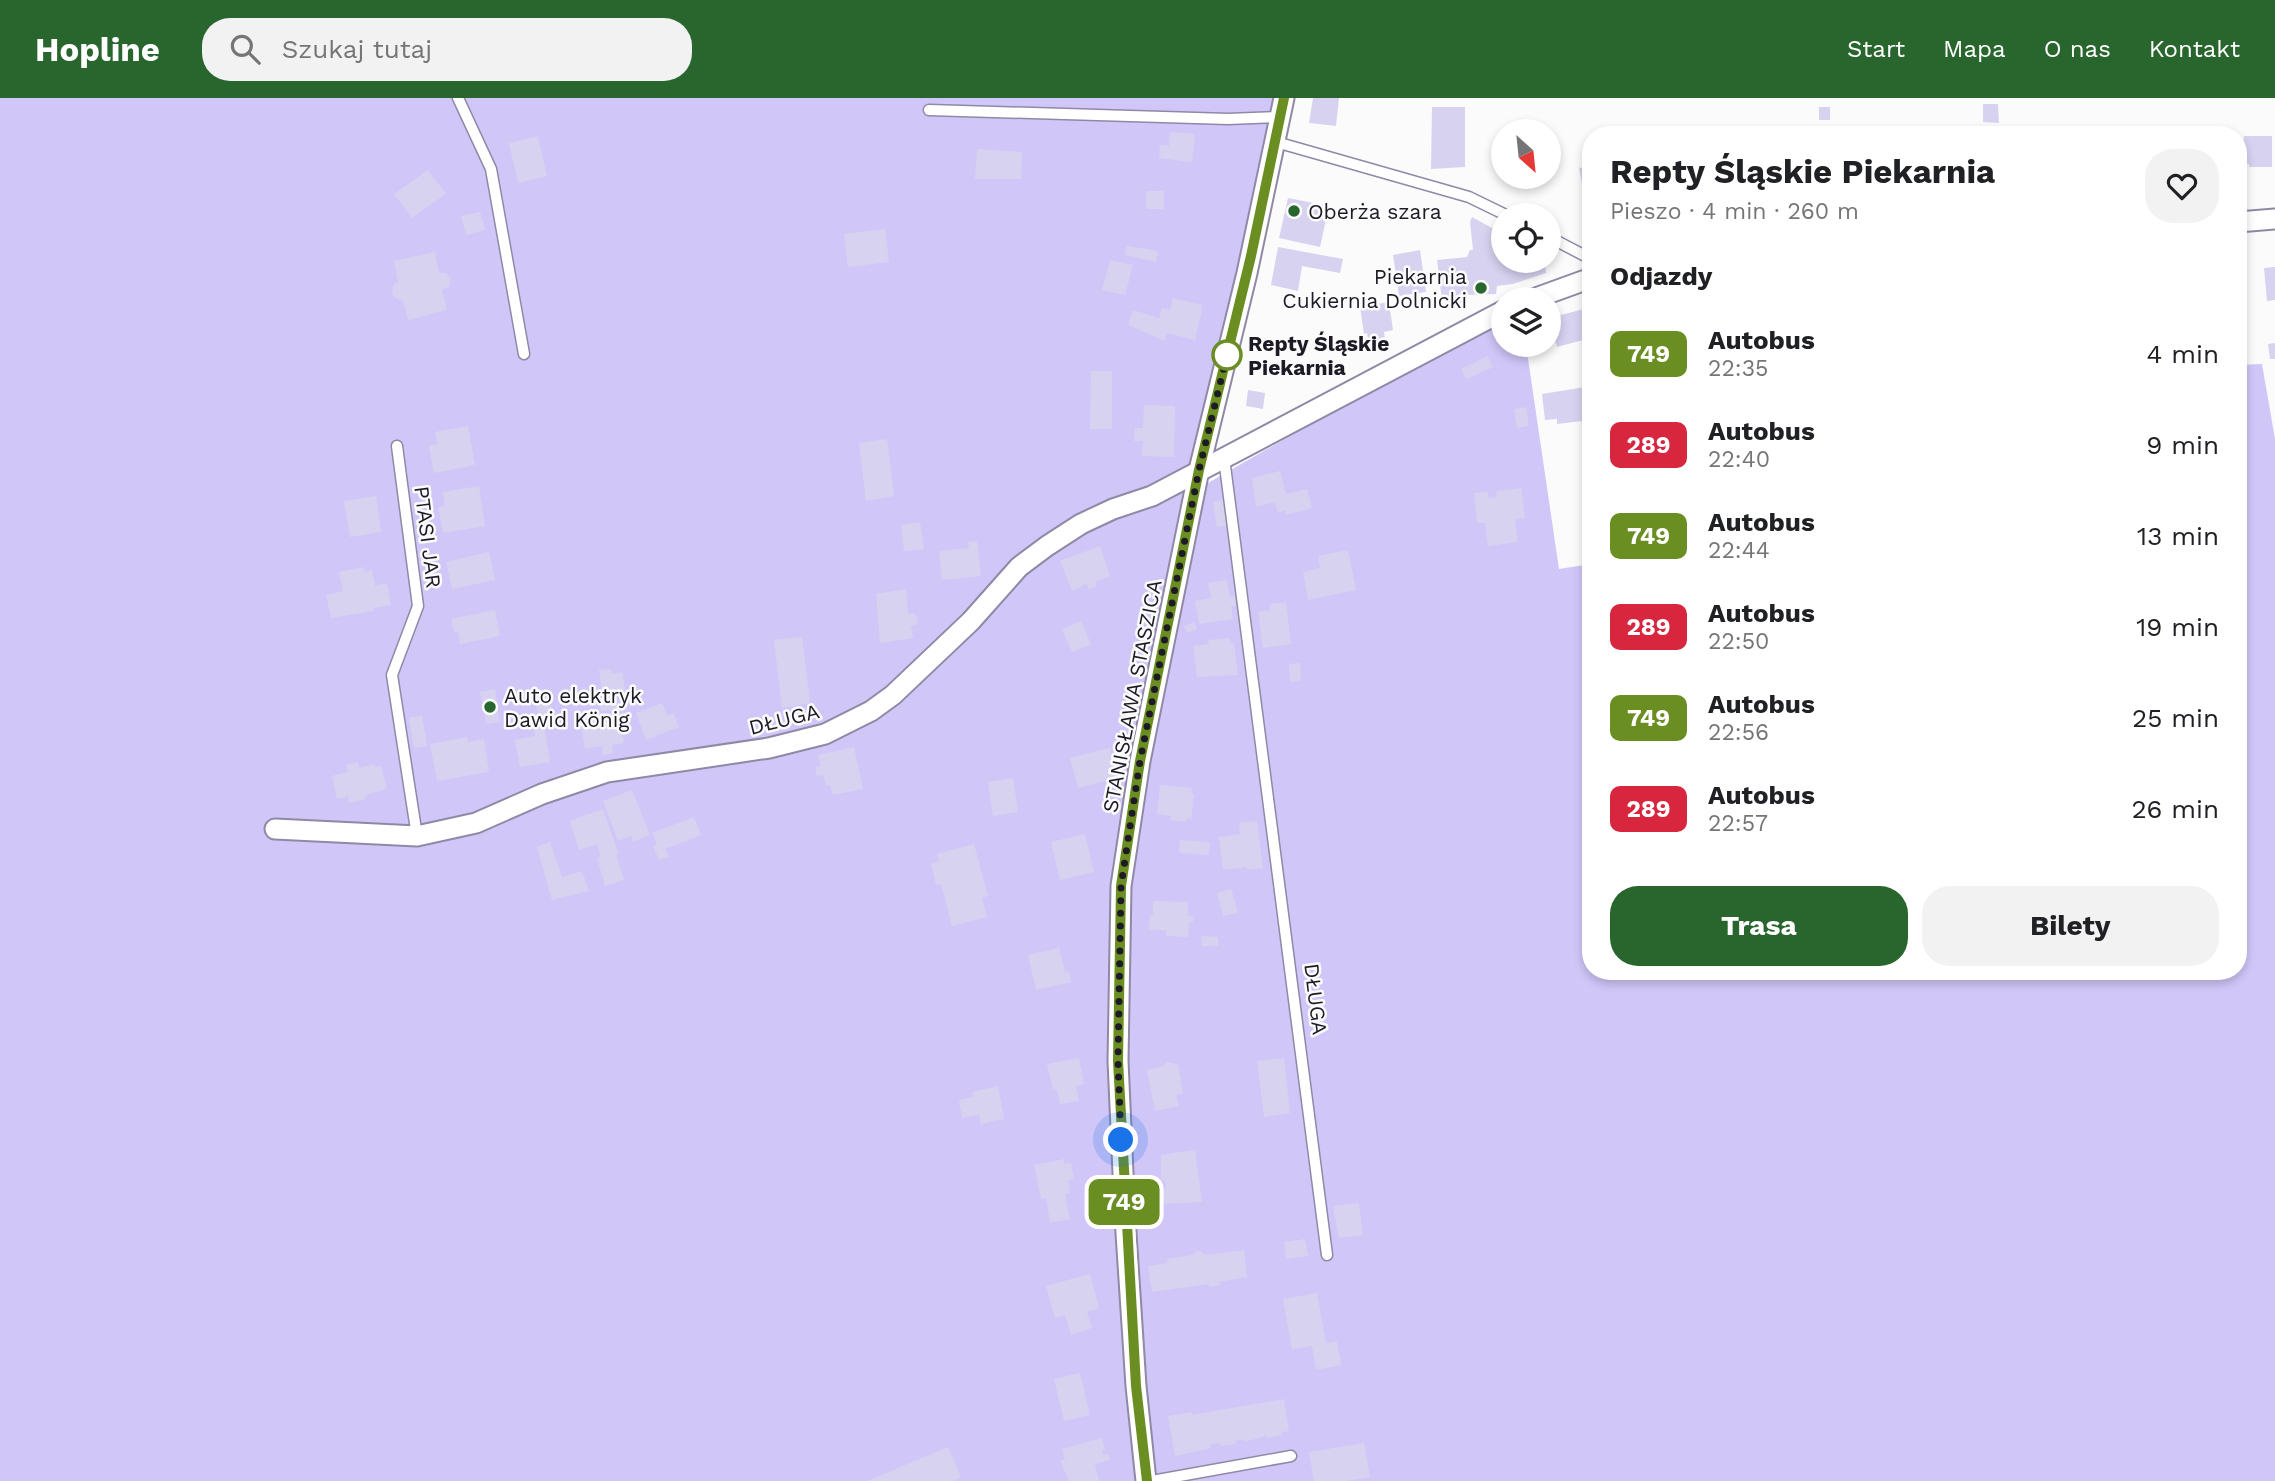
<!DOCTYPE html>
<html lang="pl">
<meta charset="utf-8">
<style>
:root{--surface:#fff;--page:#f2f2f2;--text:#202124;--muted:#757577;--accent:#28662e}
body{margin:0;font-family:"Work Sans",sans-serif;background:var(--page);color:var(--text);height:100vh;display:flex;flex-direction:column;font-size:26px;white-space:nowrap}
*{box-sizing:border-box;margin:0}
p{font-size:23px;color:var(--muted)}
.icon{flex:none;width:38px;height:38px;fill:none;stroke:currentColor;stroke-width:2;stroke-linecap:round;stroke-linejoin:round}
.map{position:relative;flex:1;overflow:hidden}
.details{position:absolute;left:1582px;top:28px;width:665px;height:854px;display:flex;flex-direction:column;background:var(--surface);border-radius:28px;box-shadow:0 4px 10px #0003}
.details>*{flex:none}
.badge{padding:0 14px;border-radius:10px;font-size:24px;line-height:46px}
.needle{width:46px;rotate:153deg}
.controls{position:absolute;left:1491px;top:21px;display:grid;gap:14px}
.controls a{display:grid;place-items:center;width:70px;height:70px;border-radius:50%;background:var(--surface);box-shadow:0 4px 10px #0003;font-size:35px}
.you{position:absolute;width:35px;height:35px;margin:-18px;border:5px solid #fff;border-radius:50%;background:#1a73e8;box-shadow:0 0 0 10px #1a73e833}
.map>.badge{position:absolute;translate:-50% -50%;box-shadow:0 0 0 4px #fff}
h2{padding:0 28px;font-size:26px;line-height:63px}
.round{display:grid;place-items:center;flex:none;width:74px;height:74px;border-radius:28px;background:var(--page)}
.overview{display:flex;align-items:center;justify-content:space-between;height:119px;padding:0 28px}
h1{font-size:33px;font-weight:700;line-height:52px}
.primary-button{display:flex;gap:14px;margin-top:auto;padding:14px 28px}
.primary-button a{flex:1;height:80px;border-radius:28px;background:var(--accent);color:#fff;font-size:28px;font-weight:700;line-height:80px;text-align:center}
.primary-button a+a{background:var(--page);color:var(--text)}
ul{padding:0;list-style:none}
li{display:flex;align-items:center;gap:21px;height:91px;padding:0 28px}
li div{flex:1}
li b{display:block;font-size:26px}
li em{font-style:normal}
li .badge{min-width:77px;font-weight:700;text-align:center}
header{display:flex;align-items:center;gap:42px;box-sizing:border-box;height:98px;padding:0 35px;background:var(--accent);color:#fff}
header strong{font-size:33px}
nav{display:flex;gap:38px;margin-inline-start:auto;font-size:24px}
.search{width:490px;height:63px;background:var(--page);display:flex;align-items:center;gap:18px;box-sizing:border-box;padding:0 24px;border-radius:28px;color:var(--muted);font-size:26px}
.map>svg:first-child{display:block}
.green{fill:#d1c6f8}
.building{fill:#d8d2f1}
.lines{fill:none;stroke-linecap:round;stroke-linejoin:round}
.lane-casing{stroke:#8f89a6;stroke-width:13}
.street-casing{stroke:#8f89a6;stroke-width:23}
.lane{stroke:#fff;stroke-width:10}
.street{stroke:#fff;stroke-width:19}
.line-casing{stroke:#fff;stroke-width:16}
.line{stroke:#6b8e23;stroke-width:10}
.walk{stroke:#1d1a25;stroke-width:7;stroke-dasharray:0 12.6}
.poi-dot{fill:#28662e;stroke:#fbfbfb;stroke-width:2.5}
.stop-dot{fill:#fff;stroke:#6b8e23;stroke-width:3.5}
.labels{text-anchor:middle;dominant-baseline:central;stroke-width:5;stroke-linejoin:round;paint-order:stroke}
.poi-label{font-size:21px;fill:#1d1a25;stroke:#fbfbfb;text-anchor:start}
.stop-label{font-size:21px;font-weight:bold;fill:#1d1a25;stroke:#fbfbfb;text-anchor:start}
.street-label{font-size:21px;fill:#1d1a25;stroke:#fbfbfb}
</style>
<header>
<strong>Hopline</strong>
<div class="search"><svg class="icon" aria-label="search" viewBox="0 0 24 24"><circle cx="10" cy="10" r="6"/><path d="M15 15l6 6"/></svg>Szukaj tutaj</div>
<nav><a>Start</a><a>Mapa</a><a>O nas</a><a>Kontakt</a></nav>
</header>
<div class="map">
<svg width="2275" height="1383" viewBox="0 0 2275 1383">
<rect width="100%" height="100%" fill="#fbfbfb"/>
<path class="green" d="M 0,0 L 1275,0 L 1187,397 L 1447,248 L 1503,224 L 1503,247 L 1526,247 L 1559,471 L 1591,466 L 1591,873 L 2238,873 L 2238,267 L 2262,266 L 2275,341 L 2275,1383 L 0,1383 Z"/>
<g class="building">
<path d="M 1313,0 L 1339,0 L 1336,28 L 1309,25 Z"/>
<path d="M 1983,6 L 1998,6 L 1999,25 L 1983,24 Z"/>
<path d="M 1432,9 L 1465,9 L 1465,69 L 1431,71 Z"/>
<rect x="1819" y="9" width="11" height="13"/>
<path d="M 1170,34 L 1195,36 L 1192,64 L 1159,60 L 1160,47 L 1169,48 Z"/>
<rect x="1935" y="34" width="30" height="3"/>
<path d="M 538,38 L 547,78 L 518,85 L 509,45 Z"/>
<path d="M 2244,38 L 2272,38 L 2272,69 L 2249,69 L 2249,66 L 2242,66 Z"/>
<path d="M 977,51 L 1022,54 L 1021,81 L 975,81 Z"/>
<path d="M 1591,68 L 1591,84 L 1582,86 L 1579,70 Z"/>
<path d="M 428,72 L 446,96 L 412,120 L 394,96 Z"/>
<rect x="1146" y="93" width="18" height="18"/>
<path d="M 1288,100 L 1329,108 L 1320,149 L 1279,140 Z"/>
<path d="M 480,114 L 485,132 L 466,137 L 461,118 Z"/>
<path d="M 1472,119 L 1503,136 L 1503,163 L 1545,163 L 1546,175 L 1513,186 L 1497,188 L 1496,196 L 1464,197 L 1463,206 L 1454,207 L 1453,202 L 1442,202 L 1437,162 L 1467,159 L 1470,152 L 1473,152 L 1470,124 Z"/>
<path d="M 885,131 L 889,164 L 848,169 L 844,136 Z"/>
<path d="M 1127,148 L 1158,153 L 1156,164 L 1125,157 Z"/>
<path d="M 1278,149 L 1343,161 L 1340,175 L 1302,168 L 1298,193 L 1271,187 Z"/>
<path d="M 1420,152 L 1426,194 L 1399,198 L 1393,157 Z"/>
<path d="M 435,154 L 439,175 L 445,175 L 450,179 L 450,188 L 442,192 L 447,212 L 408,222 L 403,203 L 394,199 L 392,195 L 393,187 L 398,184 L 394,163 Z"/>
<path d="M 1110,162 L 1133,167 L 1125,197 L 1102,192 Z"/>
<path d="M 2275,169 L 2275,202 L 2267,203 L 2264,170 Z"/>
<path d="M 1173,200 L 1203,207 L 1195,242 L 1167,235 L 1165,243 L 1128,227 L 1133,212 L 1159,220 L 1162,210 L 1170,212 Z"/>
<path d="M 1389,204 L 1393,232 L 1384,234 L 1385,241 L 1368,244 L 1367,235 L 1364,236 L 1360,209 Z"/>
<path d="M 1584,211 L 1587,241 L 1557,249 L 1552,232 L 1560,229 L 1557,218 Z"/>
<path d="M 2275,245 L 2275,261 L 2270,261 L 2268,246 Z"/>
<path d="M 1488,258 L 1493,269 L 1466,281 L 1461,271 Z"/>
<path d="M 1091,273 L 1112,273 L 1112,331 L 1090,331 Z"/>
<path d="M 1591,288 L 1591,322 L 1557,326 L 1557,321 L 1545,322 L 1542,296 Z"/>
<path d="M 1248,292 L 1265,295 L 1263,311 L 1246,308 Z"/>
<path d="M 1144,307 L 1175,308 L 1174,359 L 1142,358 L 1143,343 L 1134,343 L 1135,330 L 1143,330 Z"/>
<path d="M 1526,309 L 1529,328 L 1517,330 L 1514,311 Z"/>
<path d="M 468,328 L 475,367 L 434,375 L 429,348 L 437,346 L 435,334 Z"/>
<path d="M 887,341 L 894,398 L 866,403 L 859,345 Z"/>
<path d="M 1280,373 L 1286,396 L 1307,391 L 1312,410 L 1286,417 L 1285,412 L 1278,415 L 1275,404 L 1256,409 L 1252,380 Z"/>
<path d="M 479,388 L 485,428 L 443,435 L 438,409 L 445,408 L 443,394 Z"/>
<path d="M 1521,390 L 1525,420 L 1515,421 L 1518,444 L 1488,448 L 1485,425 L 1477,425 L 1474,395 L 1488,394 L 1489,400 L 1497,399 L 1496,393 Z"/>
<path d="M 376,398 L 381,434 L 350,439 L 344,403 Z"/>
<path d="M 1224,402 L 1227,427 L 1217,429 L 1213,404 Z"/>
<path d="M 920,424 L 924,451 L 904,453 L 901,427 Z"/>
<path d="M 977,443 L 981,478 L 942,482 L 939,453 L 969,450 L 968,444 Z"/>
<path d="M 1100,448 L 1110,478 L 1095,484 L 1096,488 L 1089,491 L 1086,486 L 1072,493 L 1060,463 Z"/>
<path d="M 1348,452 L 1356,492 L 1308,502 L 1303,474 L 1320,470 L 1318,458 Z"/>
<path d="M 489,454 L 495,482 L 452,491 L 446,464 Z"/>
<path d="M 364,469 L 365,474 L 372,472 L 375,488 L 387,485 L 391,507 L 373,510 L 373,513 L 331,520 L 326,497 L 343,493 L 339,474 Z"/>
<path d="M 1227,482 L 1230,499 L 1235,498 L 1236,508 L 1231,508 L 1233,521 L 1199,526 L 1195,503 L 1211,500 L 1208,485 Z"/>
<path d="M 906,491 L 908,515 L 914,515 L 918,520 L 917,526 L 911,529 L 913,540 L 880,545 L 876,496 Z"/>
<path d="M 1286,504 L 1291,546 L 1263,550 L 1258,514 L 1270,512 L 1270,506 Z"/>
<path d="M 495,512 L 500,538 L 460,546 L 458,534 L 454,534 L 451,521 Z"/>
<path d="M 1081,523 L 1091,546 L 1072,554 L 1062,531 Z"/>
<path d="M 1194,524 L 1197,531 L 1187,535 L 1184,528 Z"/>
<path d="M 802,539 L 810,605 L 782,610 L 774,542 Z"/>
<path d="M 1230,540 L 1231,545 L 1234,545 L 1238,577 L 1197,579 L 1193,548 L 1209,546 L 1208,542 Z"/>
<path d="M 1300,565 L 1301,583 L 1290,584 L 1289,566 Z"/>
<path d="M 611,571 L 612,576 L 622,574 L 626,596 L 616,598 L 624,645 L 612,647 L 613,655 L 603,657 L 602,648 L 585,651 L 580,622 L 611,617 L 610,612 L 601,613 L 599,600 L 603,599 L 599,572 Z"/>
<path d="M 495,591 L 500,624 L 486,626 L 480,594 Z"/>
<path d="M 548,599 L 553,621 L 540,624 L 535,602 Z"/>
<path d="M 662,605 L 667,617 L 674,615 L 679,629 L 646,642 L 636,615 Z"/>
<path d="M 422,617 L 427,648 L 414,650 L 409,620 Z"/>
<path d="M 544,628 L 550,664 L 520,669 L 515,642 L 535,638 L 534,629 Z"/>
<path d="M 467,639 L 468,644 L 484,641 L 489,674 L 437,683 L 430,646 Z"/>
<path d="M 854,649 L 863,691 L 833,697 L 830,687 L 826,688 L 823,677 L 817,678 L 815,669 L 821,668 L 818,657 Z"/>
<path d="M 1110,650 L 1117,680 L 1078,690 L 1070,660 Z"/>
<path d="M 358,664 L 359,670 L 374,666 L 375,669 L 381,668 L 387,690 L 365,698 L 366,701 L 349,705 L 348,698 L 337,701 L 332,678 L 348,674 L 346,667 Z"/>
<path d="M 1013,680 L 1018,714 L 993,718 L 988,684 Z"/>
<path d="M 1160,687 L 1192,690 L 1191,695 L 1194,696 L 1191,721 L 1187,720 L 1186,724 L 1170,722 L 1171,718 L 1157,716 Z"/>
<path d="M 632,692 L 650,737 L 633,744 L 631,738 L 618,743 L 603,703 Z"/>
<path d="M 603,711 L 619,757 L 616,757 L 624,782 L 605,788 L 597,760 L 601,759 L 597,746 L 579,752 L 570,723 Z"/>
<path d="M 694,719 L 701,737 L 665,751 L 669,759 L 659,762 L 653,748 L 657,746 L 652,735 Z"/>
<path d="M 1257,723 L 1263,770 L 1247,772 L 1247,769 L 1223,772 L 1219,739 L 1240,736 L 1239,725 Z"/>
<path d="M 1085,736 L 1094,774 L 1060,782 L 1051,744 Z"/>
<path d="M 1180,742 L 1210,744 L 1209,757 L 1179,755 Z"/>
<path d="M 550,744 L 562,779 L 582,773 L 589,793 L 552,802 L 537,749 Z"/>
<path d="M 974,746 L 988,798 L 982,800 L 987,819 L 952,828 L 941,786 L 936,787 L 931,766 L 939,763 L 937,756 Z"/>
<path d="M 1231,791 L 1238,815 L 1223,818 L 1217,795 Z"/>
<path d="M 1153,803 L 1188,804 L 1188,817 L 1194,819 L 1193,824 L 1189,824 L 1188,839 L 1166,838 L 1166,832 L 1149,832 L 1150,817 L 1153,817 Z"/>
<path d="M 1201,838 L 1218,839 L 1218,848 L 1202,848 Z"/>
<path d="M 1059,850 L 1065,874 L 1069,873 L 1071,884 L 1036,892 L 1028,857 Z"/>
<path d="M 1079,960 L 1084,986 L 1076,988 L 1079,1003 L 1060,1006 L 1057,992 L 1053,992 L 1047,966 Z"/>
<path d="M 1284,960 L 1290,1015 L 1264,1019 L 1257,963 Z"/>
<path d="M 1167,964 L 1178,966 L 1183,995 L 1176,997 L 1179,1008 L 1155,1013 L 1147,972 L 1163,968 Z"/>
<path d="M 998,988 L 1004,1021 L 981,1026 L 979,1017 L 962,1020 L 959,1002 L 973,999 L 972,994 Z"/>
<path d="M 1195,1052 L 1202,1104 L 1158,1106 L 1156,1091 L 1166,1090 L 1165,1083 L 1161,1083 L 1161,1057 Z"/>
<path d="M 1064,1061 L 1064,1066 L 1071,1065 L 1074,1081 L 1068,1082 L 1070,1095 L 1065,1096 L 1070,1121 L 1050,1125 L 1046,1100 L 1041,1101 L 1034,1067 Z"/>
<path d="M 1359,1105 L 1363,1137 L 1339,1140 L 1333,1108 Z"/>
<path d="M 1305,1141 L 1308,1158 L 1286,1161 L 1284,1144 Z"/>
<path d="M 1244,1152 L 1247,1179 L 1219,1184 L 1220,1187 L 1209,1189 L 1209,1186 L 1152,1194 L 1148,1168 L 1168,1165 L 1167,1161 L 1192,1157 L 1197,1153 L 1202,1153 L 1205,1157 Z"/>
<path d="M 1090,1176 L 1099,1210 L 1087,1214 L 1092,1230 L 1071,1237 L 1065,1217 L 1055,1220 L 1046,1188 Z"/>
<path d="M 1317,1195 L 1326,1245 L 1337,1243 L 1341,1267 L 1316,1272 L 1312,1248 L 1292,1251 L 1283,1201 Z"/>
<path d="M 1080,1275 L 1090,1317 L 1064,1323 L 1054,1281 Z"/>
<path d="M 1284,1301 L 1289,1333 L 1282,1334 L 1282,1337 L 1267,1340 L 1266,1338 L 1244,1344 L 1243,1341 L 1235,1343 L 1236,1346 L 1221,1348 L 1220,1345 L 1211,1346 L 1211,1350 L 1175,1358 L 1168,1318 L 1192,1314 L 1192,1317 Z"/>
<path d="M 1102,1340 L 1105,1352 L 1102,1353 L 1103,1357 L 1108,1356 L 1110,1362 L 1095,1366 L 1099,1383 L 1069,1383 L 1060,1363 L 1065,1361 L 1062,1351 Z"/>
<path d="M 1364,1345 L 1370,1379 L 1346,1383 L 1314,1383 L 1309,1354 Z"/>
<path d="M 948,1349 L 961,1379 L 952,1383 L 867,1383 Z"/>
</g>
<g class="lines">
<defs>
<g id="lane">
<path d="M 458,0 L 491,71 L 524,256"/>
<path d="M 929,12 L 1228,21 L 1281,19"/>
<path d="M 1276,44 L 1469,99 L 1506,117"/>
<path d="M 1549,139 L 1591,161"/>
<path d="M 397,348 L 418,508 L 392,577 L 417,738"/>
<path d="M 1224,360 L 1327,1157"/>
<path d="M 1152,1383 L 1291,1358"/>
</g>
<g id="street">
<path d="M 2238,124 L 2275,121"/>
<path d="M 1533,201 L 1591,180"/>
<path d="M 275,731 L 417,738 L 476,725 L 542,696 L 607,674 L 769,650 L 825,636 L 871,613 L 893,597 L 971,523 L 1019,469 L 1047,448 L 1081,426 L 1113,411 L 1152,398 L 1503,213"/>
<path d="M 1146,1383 L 1136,1288 L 1125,1120 L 1118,963 L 1121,788 L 1140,663 L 1199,372 L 1247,175 L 1284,0"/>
</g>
</defs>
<use href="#lane" class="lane-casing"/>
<use href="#street" class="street-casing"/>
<use href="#lane" class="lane"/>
<use href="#street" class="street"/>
</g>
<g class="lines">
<defs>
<path id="line" d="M 1147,1383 L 1136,1288 L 1118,963 L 1121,788 L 1140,663 L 1199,372 L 1251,158 L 1284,0"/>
</defs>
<use href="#line" class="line-casing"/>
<use href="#line" class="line"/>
<path class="walk" d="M 1121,1042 L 1118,963 L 1121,788 L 1140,663 L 1199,372 L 1227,257"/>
</g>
<g class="poi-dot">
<circle cx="1294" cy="113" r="7"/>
<circle cx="1481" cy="190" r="7"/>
<circle cx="490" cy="609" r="7"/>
</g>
<circle class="stop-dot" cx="1227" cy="257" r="14"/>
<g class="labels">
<g class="poi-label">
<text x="1308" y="113">Oberża szara</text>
<text x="1467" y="178" text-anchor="end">Piekarnia<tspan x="1467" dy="24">Cukiernia Dolnicki</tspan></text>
<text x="504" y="597">Auto elektryk<tspan x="504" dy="24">Dawid König</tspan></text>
</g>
<g class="stop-label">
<text x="1248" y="245">Repty Śląskie<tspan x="1248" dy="24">Piekarnia</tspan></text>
</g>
<g class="street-label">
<text transform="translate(428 439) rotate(83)">PTASI JAR</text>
<text transform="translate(1132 598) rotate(-79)">STANISŁAWA STASZICA</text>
<text transform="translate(784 621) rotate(-14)">DŁUGA</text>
<text transform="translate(1316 901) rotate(83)">DŁUGA</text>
</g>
</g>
</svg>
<div class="controls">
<a><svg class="needle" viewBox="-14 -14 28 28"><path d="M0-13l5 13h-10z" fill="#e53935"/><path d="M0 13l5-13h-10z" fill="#757577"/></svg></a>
<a><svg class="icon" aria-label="locate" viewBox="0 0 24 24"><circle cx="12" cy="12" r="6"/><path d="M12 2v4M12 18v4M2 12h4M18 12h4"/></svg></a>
<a><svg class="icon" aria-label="layers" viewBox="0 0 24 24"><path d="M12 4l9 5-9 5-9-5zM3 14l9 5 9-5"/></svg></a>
</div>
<div class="you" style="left:1121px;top:1042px"></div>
<b class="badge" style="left:1124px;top:1104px;background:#6b8e23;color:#fff">749</b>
<section class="details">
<div class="overview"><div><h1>Repty Śląskie Piekarnia</h1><p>Pieszo · 4 min · 260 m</p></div><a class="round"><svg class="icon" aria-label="heart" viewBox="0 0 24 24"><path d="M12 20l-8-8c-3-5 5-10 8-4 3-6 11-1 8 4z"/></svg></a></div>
<h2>Odjazdy</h2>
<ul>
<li><span class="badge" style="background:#6b8e23;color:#fff">749</span><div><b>Autobus</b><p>22:35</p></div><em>4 min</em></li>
<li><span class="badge" style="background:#d7263d;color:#fff">289</span><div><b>Autobus</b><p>22:40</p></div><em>9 min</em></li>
<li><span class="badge" style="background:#6b8e23;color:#fff">749</span><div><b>Autobus</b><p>22:44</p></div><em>13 min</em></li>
<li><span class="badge" style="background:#d7263d;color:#fff">289</span><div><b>Autobus</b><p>22:50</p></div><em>19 min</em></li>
<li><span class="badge" style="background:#6b8e23;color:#fff">749</span><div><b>Autobus</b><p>22:56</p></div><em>25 min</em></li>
<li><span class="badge" style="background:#d7263d;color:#fff">289</span><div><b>Autobus</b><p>22:57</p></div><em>26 min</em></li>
</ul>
<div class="primary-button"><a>Trasa</a><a>Bilety</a></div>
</section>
</div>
